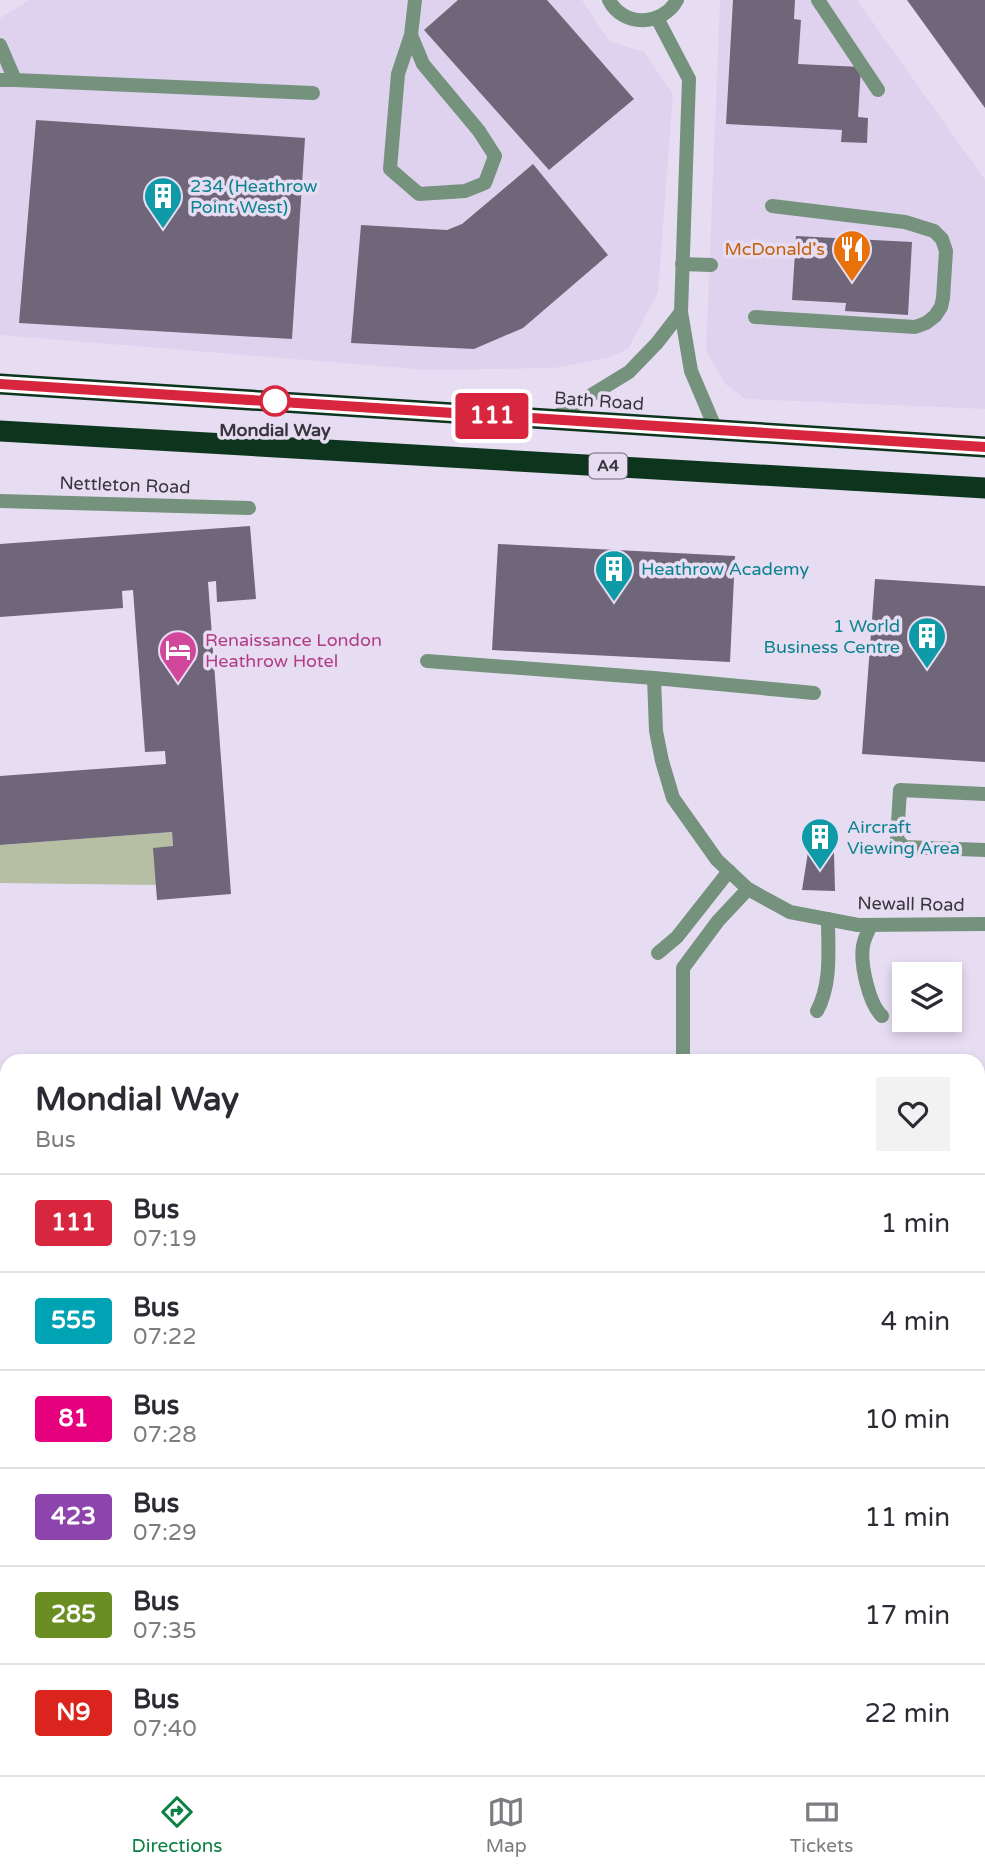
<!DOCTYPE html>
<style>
:root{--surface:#fff;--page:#f2f2f3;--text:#2b2b33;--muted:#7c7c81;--line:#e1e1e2;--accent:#0b8043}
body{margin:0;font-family:"Varela Round",sans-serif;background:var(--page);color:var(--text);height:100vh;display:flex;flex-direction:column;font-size:26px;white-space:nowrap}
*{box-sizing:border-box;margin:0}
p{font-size:23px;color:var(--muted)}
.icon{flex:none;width:38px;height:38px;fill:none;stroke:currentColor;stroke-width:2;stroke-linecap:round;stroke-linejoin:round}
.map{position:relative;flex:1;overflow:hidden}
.details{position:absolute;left:0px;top:1054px;width:985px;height:723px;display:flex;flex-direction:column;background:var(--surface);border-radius:21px 21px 0 0;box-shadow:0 4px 10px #0003}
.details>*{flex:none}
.badge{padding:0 14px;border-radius:5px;font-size:24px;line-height:46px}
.controls{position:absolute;left:892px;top:962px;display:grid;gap:14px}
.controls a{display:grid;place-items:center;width:70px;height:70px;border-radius:0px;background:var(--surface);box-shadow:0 4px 10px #0003;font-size:35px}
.map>.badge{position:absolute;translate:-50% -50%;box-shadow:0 0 0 4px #fff}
.round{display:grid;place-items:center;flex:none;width:74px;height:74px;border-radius:0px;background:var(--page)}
.overview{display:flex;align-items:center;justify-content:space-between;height:119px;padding:0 35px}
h1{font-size:33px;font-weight:700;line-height:52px}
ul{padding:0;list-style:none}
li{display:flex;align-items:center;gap:21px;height:98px;padding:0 35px;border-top:2px solid var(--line)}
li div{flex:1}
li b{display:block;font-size:26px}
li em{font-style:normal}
li .badge{min-width:77px;font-weight:700;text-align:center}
.menu{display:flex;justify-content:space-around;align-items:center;height:98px;border-top:2px solid var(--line);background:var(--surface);font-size:19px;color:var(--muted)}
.menu a{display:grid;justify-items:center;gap:4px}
.menu .current{color:var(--accent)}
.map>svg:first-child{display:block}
.built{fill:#dfd2ef}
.green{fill:#b6bea3}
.building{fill:#6f6679}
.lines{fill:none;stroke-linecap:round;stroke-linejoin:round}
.lane{stroke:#75927d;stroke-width:14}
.street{stroke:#75927d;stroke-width:14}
.secondary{stroke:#3f6c4d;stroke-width:14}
.highway{stroke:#0d341d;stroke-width:21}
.line-casing{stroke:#fff;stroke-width:16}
.line{stroke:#d7263d;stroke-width:10}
.stop-dot{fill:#fff;stroke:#d7263d;stroke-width:3.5}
.labels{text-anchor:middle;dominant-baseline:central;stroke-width:7;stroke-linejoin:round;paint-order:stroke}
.shield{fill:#e7ddf3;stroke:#6d6774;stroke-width:2}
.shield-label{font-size:16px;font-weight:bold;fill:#39353d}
.culture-label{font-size:18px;fill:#0d838f;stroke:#e7ddf3;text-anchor:start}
.food-label{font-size:18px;fill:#c56008;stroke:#e7ddf3;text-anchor:end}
.street-label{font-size:18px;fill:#39353d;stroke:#e7ddf3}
.stop-label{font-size:18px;font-weight:bold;fill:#39353d;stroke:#e7ddf3}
.hotel-label{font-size:18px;fill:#b23c85;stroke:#e7ddf3;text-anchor:start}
</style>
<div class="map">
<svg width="985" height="1775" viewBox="0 0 985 1775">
<rect width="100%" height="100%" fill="#e7ddf3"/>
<g class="built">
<path d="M 29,0 L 582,0 L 609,41 L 644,52 L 673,94 L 658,292 L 628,349 L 607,358 L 554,368 L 427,370 L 0,335 L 0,18 Z"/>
<path d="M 720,0 L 857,0 L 985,180 L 985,409 L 746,399 L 725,384 L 706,351 Z"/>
<path d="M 7,1262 L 7,1769 L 978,1769 L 978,1278 L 985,1278 L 985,1775 L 0,1775 L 0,1263 Z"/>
</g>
<g class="green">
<path d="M 172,832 L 173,846 L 156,885 L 0,883 L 0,845 Z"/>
<path d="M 978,1437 L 985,1437 L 985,1775 L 0,1775 L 0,1453 L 7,1449 L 7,1769 L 978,1769 Z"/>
</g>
<g class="building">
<path d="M 458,0 L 547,0 L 634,99 L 549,170 L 424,30 Z"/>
<path d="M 733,0 L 795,0 L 794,19 L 801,20 L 798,64 L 861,67 L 858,117 L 868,118 L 867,143 L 841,142 L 842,130 L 726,124 Z"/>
<path d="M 907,0 L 985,0 L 985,108 Z"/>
<path d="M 36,120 L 305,138 L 292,339 L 19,323 Z"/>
<path d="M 533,164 L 608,255 L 523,328 L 474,349 L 351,343 L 361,225 L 447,230 L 462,224 Z"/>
<path d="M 796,236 L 912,242 L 908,315 L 845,311 L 846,303 L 792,300 Z"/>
<path d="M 250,526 L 256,599 L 217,602 L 216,581 L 208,582 L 231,894 L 157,900 L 153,848 L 173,846 L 172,832 L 0,845 L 0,776 L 166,764 L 165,751 L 145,752 L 133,590 L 122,591 L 123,608 L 0,617 L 0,544 Z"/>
<path d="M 498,544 L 735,556 L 730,662 L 492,650 Z"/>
<path d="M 875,579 L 985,586 L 985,762 L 862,754 Z"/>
<path d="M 808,852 L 834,852 L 835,891 L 802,890 Z"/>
</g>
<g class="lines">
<g class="lane">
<path d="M 818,0 L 878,90"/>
<path d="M 411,35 L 423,64 L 479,131 L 495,156 L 485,183 L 465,191 L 419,194 L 390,169 L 398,74 L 411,35 L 415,0"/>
<path d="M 0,45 L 15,80 L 0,80"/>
<path d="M 15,80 L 313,93"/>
<path d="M 682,264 L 711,265"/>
<path d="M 755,317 L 915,327 L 926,323 L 935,316 L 941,307 L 943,298 L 946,251 L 942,239 L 934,231 L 905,222 L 772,206"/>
<path d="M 0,501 L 249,508"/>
<path d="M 427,661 L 654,678"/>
<path d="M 814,693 L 654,678 L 656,731 L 662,761 L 673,798 L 717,860 L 748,889 L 790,912 L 858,925 L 985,924"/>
<path d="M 985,794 L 900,790 L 897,839 L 904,847 L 985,850"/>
<path d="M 871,925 C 868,931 864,939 863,946 C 860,964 869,1004 882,1016"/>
<path d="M 658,953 L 677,937 L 729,871"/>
<path d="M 817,1011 C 832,983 828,950 828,919"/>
<path d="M 683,1060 L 683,968 L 718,921 L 748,889"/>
</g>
<g class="street">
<path d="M 609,0 C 623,28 663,26 677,0"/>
<path d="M 657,18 L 689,79 L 681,312 L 691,371 L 717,432"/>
<path d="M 549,421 L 629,372 L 657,343 L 681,312"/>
</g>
<g class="secondary">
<path d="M 0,1219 L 7,1219"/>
<path d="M 978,1224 L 985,1224"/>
</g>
<g class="highway">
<path d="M 0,384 C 328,405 656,429 985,447"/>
<path d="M 0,431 L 985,488"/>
</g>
</g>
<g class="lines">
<defs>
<path id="line" d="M 0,384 C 328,405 656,428 985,447"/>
</defs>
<use href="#line" class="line-casing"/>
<use href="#line" class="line"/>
</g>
<defs>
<symbol id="building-pin" viewBox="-11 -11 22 30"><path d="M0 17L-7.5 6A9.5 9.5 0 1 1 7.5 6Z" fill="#0f9aa8" stroke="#e7ddf3"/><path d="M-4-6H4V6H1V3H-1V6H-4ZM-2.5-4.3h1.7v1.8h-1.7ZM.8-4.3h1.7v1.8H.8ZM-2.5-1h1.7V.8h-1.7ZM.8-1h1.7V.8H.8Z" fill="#fff"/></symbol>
<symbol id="restaurant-pin" viewBox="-11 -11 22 30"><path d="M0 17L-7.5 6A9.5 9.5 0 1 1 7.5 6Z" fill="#e8710a" stroke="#e7ddf3"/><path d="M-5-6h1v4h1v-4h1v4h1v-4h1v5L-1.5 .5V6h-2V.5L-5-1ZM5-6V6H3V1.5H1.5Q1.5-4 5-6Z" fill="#fff"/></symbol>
<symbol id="hotel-pin" viewBox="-11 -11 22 30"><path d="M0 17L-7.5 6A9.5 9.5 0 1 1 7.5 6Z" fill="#d1479c" stroke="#e7ddf3"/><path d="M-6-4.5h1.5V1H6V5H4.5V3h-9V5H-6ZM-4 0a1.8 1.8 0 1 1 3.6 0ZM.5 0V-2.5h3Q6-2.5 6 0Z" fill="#fff"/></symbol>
</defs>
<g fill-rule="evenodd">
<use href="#building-pin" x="141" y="174" width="44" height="60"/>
<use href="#restaurant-pin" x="830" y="227" width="44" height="60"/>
<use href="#building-pin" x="592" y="547" width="44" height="60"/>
<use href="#building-pin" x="905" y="614" width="44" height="60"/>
<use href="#hotel-pin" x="156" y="628" width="44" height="60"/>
<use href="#building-pin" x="798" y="815" width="44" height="60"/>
</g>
<circle class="stop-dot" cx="275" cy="401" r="14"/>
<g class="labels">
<rect class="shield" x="589" y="453.5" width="38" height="25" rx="5"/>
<g class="shield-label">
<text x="608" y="466">A4</text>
</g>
<g class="culture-label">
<text x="190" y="186">234 (Heathrow<tspan x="190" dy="21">Point West)</tspan></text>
<text x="641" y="569">Heathrow Academy</text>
<text x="900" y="626" text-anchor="end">1 World<tspan x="900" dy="21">Business Centre</tspan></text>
<text x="847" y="827">Aircraft<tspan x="847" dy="21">Viewing Area</tspan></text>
</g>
<g class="food-label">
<text x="825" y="249">McDonald's</text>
</g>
<g class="street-label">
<text transform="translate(599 401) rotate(4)">Bath Road</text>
<text transform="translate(125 485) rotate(2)">Nettleton Road</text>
<text transform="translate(911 904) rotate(1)">Newall Road</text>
</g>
<g class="stop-label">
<text x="275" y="430">Mondial Way</text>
</g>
<g class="hotel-label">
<text x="205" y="640">Renaissance London<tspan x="205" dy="21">Heathrow Hotel</tspan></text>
</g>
</g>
</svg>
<div class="controls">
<a><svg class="icon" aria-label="layers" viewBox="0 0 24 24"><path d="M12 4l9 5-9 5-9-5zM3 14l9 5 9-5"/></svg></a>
</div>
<b class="badge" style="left:492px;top:416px;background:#d7263d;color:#fff">111</b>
<section class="details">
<div class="overview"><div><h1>Mondial Way</h1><p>Bus</p></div><a class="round"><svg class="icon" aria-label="heart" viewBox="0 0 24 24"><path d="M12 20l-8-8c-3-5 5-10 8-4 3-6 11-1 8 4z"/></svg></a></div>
<ul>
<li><span class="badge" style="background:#d7263d;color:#fff">111</span><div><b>Bus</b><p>07:19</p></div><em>1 min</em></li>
<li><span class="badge" style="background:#00a3b4;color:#fff">555</span><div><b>Bus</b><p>07:22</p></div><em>4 min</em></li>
<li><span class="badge" style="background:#e6007e;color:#fff">81</span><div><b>Bus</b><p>07:28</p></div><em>10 min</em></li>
<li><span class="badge" style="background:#8e44ad;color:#fff">423</span><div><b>Bus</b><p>07:29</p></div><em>11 min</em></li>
<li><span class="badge" style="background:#6b8e23;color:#fff">285</span><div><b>Bus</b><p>07:35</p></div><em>17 min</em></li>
<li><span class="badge" style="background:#dc241f;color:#fff">N9</span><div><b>Bus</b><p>07:40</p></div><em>22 min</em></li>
</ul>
</section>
</div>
<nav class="menu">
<a class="current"><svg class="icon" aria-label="directions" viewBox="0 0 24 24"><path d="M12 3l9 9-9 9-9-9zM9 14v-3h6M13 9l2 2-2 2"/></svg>Directions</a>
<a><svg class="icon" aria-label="map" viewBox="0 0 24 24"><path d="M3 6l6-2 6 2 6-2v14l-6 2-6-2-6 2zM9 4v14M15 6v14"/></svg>Map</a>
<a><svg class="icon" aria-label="tickets" viewBox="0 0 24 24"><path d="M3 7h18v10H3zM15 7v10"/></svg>Tickets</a>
</nav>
